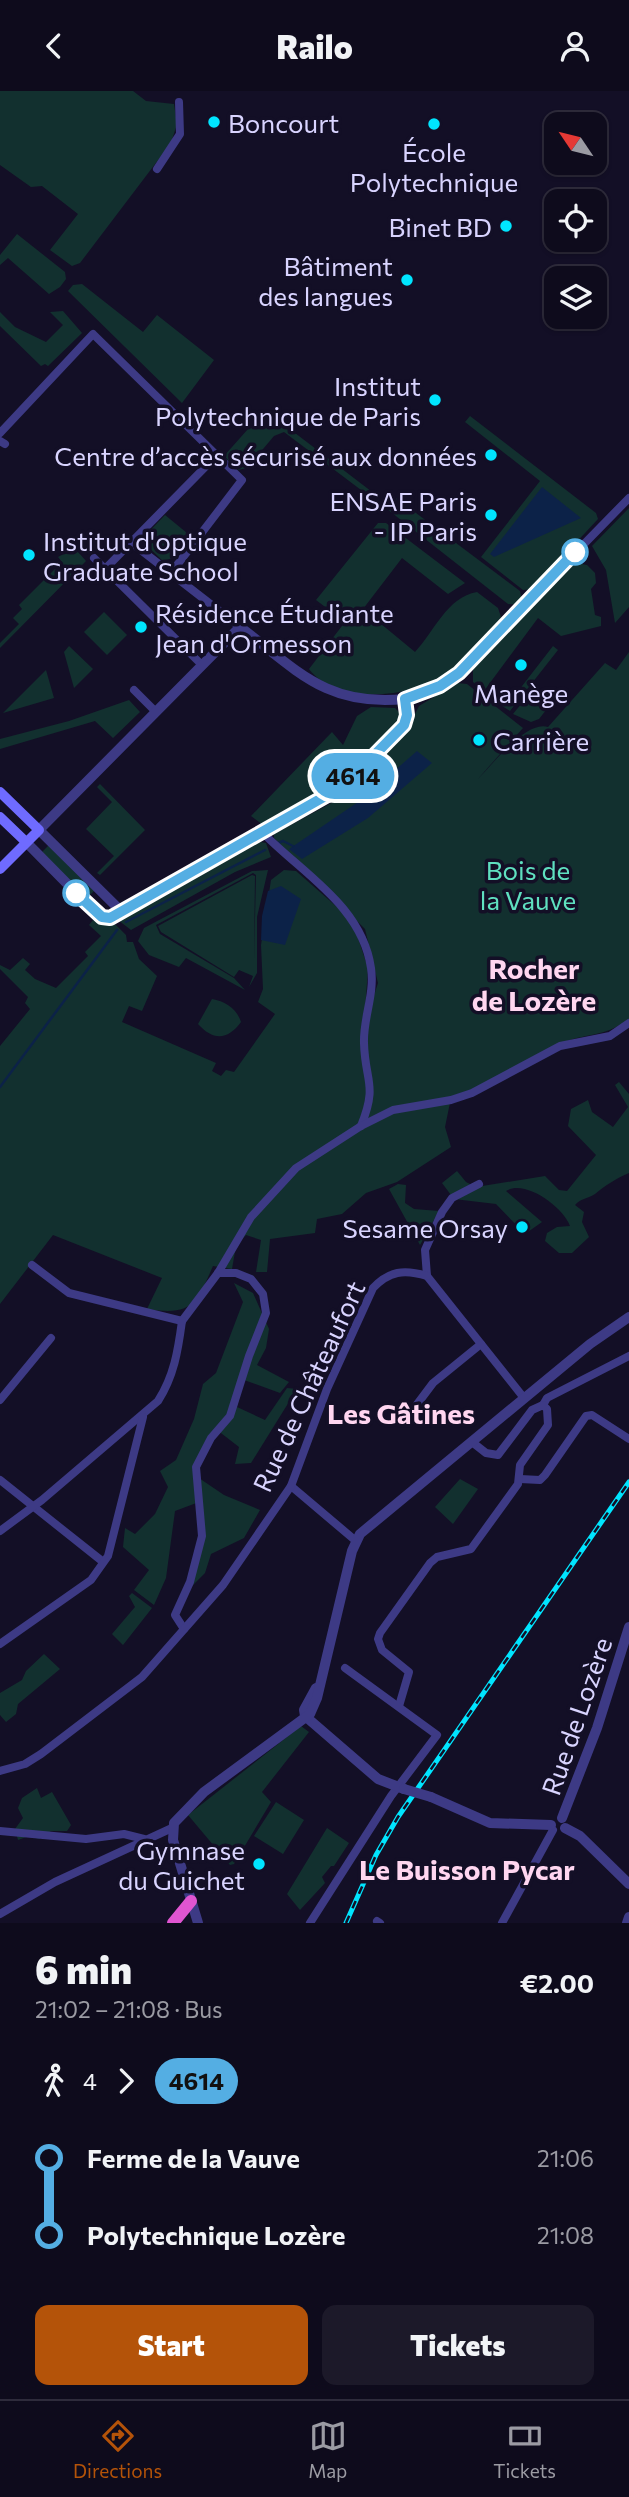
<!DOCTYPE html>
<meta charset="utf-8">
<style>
:root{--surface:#0e0b1c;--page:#1c1929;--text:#f1f3f6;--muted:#9b9ba3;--line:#2e2b3b;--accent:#b45309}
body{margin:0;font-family:Commissioner,sans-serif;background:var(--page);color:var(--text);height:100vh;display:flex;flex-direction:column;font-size:26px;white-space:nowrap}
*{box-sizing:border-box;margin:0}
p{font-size:23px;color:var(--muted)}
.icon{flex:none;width:38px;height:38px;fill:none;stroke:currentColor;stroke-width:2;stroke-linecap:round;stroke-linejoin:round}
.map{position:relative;height:1832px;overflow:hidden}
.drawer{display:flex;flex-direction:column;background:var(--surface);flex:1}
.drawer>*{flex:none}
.badge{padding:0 14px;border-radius:23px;font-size:24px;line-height:46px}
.needle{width:46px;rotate:305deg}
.controls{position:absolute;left:544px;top:21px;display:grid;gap:14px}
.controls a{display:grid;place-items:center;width:63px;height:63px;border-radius:14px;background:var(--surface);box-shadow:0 2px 5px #0004,0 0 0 2px var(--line);font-size:35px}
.map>.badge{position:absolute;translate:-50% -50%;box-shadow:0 0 0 4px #fff}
.legs{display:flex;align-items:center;gap:10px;height:77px;padding:0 35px;font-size:23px}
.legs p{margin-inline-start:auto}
.headline{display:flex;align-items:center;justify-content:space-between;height:119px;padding:0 35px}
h1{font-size:38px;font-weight:800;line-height:52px}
.primary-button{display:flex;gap:14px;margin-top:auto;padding:14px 35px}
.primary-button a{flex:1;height:80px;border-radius:14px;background:var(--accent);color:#fff;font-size:28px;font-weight:800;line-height:80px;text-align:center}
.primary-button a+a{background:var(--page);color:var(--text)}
ul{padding:0 35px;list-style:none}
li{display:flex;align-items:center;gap:24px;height:77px;font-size:26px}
li i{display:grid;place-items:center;width:10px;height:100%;margin:0 9px;background:currentColor}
li i::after{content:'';width:18px;height:18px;margin:-9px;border:5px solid;border-radius:50%;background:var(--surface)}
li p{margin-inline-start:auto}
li:first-child i{background:linear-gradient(#0000 50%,currentColor 0)}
li:last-child i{background:linear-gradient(currentColor 50%,#0000 0)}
header{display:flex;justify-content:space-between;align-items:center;height:91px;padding:0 35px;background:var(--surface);font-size:32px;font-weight:800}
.menu{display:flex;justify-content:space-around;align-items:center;height:98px;border-top:2px solid var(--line);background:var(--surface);font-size:19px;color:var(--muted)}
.menu a{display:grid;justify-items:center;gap:4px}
.menu .on{color:var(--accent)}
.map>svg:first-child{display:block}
.green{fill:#12302f}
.water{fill:#0c2248}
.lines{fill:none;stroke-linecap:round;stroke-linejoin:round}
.stream{stroke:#0c2248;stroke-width:2.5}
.minor{stroke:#3d3a85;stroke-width:8}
.tertiary{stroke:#3d3a85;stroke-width:10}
.secondary{stroke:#6f6bff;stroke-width:10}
.trunk{stroke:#e055d1;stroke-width:12}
.rail-casing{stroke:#00e5ff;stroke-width:5}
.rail{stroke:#130f26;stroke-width:2.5;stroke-dasharray:8;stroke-linecap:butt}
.tertiary-bridge{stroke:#3d3a85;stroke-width:10}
.line-1-casing{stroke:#fff;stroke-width:16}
.line-1{stroke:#54aee3;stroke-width:10}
.poi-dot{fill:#00e5ff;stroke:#130f26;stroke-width:2.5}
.stop-1-dot{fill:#fff;stroke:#54aee3;stroke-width:3.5}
.labels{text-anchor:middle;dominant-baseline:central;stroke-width:7;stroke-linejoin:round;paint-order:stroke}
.poi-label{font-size:26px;fill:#d9d4ff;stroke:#130f26;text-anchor:end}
.park-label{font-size:26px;fill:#5fe0c0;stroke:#130f26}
.street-label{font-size:26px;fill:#d9d4ff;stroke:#130f26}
.neighbourhood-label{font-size:28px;font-weight:bold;fill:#ffd6f0;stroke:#130f26}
</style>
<header><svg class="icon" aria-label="back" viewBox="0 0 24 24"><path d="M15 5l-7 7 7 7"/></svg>Railo<svg class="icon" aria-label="person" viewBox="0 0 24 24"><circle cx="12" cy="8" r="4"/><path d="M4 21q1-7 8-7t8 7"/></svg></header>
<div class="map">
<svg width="629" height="1832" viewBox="0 0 629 1832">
<rect width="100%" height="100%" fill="#130f26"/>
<g class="green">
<path d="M 0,0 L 133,0 L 146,10 L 174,13 L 177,33 L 171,52 L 80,172 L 72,175 L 50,159 L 78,123 L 42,95 L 31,96 L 0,74 Z"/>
<path d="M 17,143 L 65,181 L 66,188 L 60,196 L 49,203 L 8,167 L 0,174 L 0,164 Z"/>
<path d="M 82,193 L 143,241 L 157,224 L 214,269 L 182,312 L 68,200 L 73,194 Z"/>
<path d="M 63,220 L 82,242 L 48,275 L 45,273 L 41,275 L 0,235 L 0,221 L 15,236 L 46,251 L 63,234 L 50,221 Z"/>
<path d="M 265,319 L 380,407 L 377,411 L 284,341 L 274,345 L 247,377 L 238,379 L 224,365 Z"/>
<path d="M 470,325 L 596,422 L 598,428 L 533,498 L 523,499 L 481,466 L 540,390 L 465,331 Z"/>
<path d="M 396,407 L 520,500 L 523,514 L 508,513 L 387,418 Z"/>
<path d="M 629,417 L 629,516 L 615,532 L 606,479 L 592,455 Z"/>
<path d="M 165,424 L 187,442 L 176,466 L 163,470 L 141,449 Z"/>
<path d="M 378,432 L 386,432 L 465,492 L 448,503 L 402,467 L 363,518 L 415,561 C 434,541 447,506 477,501 L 498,517 L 501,526 C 464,577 427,607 361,603 C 342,602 320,593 309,578 L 345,531 L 316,509 Z"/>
<path d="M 69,460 L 78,461 L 86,470 L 0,557 L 0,552 L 19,533 L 13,527 L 22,518 L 19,514 L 62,471 L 58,466 Z"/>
<path d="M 571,471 L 587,474 L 595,482 L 596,492 L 591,498 L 595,524 L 601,526 L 601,535 L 561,545 L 538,527 L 484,600 L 473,591 L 473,575 Z"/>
<path d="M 104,521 L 127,544 L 107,564 L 84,541 Z"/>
<path d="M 69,555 L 93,578 L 74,597 L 64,561 Z"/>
<path d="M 553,555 L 558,559 L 510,620 L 499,613 L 501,605 L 508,610 L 512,608 Z"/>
<path d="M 629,561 L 629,928 C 601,948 587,941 559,953 C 522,970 489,994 451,1007 L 445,1036 L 451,1056 L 397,1091 L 366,1102 L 342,1123 L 317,1128 L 315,1142 L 270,1148 L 267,1181 L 256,1181 L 261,1149 L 246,1144 L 236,1155 L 232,1178 L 213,1175 C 196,1213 193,1225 147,1218 L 162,1187 L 53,1144 L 0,1213 L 0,955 L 30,918 L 25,912 L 28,906 L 0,878 L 0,874 L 10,879 L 23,867 L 30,873 L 25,879 L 35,888 L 56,897 L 88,865 L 85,861 L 101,845 L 89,834 L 93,829 L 103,834 L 115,833 L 126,844 L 127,851 L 133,851 L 139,868 L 157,885 L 142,920 L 129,915 L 122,931 L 216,972 L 212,980 L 221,985 L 226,979 L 234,981 L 275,923 L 258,911 L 263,898 L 261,854 L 271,789 L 284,779 L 296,780 L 345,823 L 357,844 L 368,877 L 364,936 L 378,892 L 365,838 L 274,747 L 274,743 L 335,710 L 408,637 L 419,615 L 457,592 L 467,593 L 523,637 L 477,689 C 493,673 526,629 548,636 L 605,572 L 616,579 Z"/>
<path d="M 46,579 L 54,607 L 3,622 Z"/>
<path d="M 531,601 L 550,614 L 539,628 L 531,631 L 513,623 Z"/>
<path d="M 129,609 L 140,621 L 113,647 L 95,630 L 0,658 L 0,648 L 69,630 Z"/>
<path d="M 371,616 L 395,617 L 401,623 L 398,633 L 336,694 L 263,734 L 251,725 L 332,641 L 343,654 L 357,625 Z"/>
<path d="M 100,693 L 145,739 L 100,784 L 97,782 L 114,765 L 86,738 L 112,711 L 97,696 Z"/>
<path d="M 255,750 L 266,752 L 271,766 L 235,781 L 131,839 L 118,829 L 118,826 Z"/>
<path d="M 49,754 L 95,799 L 87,807 L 41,762 Z"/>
<path d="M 268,779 L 257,826 L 257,882 L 249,896 L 253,885 L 239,879 L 234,886 L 161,841 L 158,835 L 252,784 L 255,785 L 254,869 L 256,784 L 253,782 L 156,834 L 160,843 L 234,887 L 245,899 L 186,867 L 179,876 L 149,864 L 138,850 L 144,837 L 252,780 Z"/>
<path d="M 212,908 C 225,910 237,918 241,931 C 228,949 213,950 198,933 Z"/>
<path d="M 619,991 L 629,1003 L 629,1082 C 615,1088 606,1094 595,1103 C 588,1108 581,1107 575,1114 L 584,1121 L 582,1131 L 589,1146 L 572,1162 L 559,1162 L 545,1150 L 547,1142 L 557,1136 L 570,1135 C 563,1116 525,1088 506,1100 L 542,1131 L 525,1143 L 496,1113 L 454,1108 L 442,1092 L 457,1080 L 466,1091 L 476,1096 L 545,1085 L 559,1099 L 567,1100 L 596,1064 L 568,1035 L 571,1018 L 588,1009 L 592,1021 L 613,1036 L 628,1016 L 615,994 Z"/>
<path d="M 398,1093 L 406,1094 L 405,1112 L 414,1118 L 439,1120 L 420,1154 L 389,1098 Z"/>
<path d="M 234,1192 L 253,1202 L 269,1238 L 266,1257 L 257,1274 L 289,1291 L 280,1302 L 244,1289 L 237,1316 L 265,1329 L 287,1297 L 297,1298 L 251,1372 L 235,1373 L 239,1356 L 217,1339 L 196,1385 L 224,1404 L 260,1419 L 244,1447 L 211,1463 L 205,1482 L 190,1497 L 201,1460 L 199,1411 L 175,1420 L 166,1487 L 154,1514 L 134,1499 L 149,1479 L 123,1456 L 125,1437 L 135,1443 L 155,1423 L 168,1396 L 160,1380 L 176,1369 L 194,1328 L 203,1293 L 216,1282 L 243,1211 Z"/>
<path d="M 460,1388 L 478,1398 L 453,1433 L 435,1416 Z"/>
<path d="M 132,1502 L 152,1517 L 123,1554 L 112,1543 L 135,1516 L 129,1505 Z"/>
<path d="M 44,1563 L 60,1578 L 18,1613 L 16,1623 L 6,1631 L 0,1624 L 0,1602 L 22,1589 L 26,1580 Z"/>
<path d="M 301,1635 L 309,1641 L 262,1701 L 271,1711 L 234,1773 L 230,1774 L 188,1724 Z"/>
<path d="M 37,1697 L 41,1707 L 52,1701 L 71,1734 L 67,1740 L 51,1740 L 39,1748 L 29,1745 L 18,1749 L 15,1738 L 23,1727 L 18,1717 L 22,1707 Z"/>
<path d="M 276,1711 L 304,1729 L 283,1763 L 254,1745 Z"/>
<path d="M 327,1737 L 349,1752 L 334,1775 L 331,1775 L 322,1786 L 325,1792 L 300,1819 L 287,1803 Z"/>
</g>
<g class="water">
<path d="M 542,396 L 581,427 L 494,466 L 490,463 Z"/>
<path d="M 417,660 L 432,672 L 368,727 L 302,768 L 289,758 L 361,709 Z"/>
<path d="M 281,795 L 301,808 L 285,854 L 261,849 L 262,825 L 268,800 Z"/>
</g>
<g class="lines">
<g class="stream">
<path d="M 278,752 L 283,750 L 293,755"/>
<path d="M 126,831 L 265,759"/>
<path d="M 0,996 L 117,839"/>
</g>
<g class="minor">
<path d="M 157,78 L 180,43 L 179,11"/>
<path d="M 0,342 L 93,243 L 242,389 L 171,482"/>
<path d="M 0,350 L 5,353"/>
<path d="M 137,456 L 240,536"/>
<path d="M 94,467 L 202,574"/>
<path d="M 105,478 L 217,364"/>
<path d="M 134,599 L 156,621"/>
<path d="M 405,608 L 440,595 L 459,581 L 629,407"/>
<path d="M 263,742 C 303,783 362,815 371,877 C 375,903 363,927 364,952 C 365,991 378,993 361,1035"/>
<path d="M 479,1093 L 452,1107 L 442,1121 L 425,1159 L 427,1185 L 524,1307"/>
<path d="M 32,1174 L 69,1202 L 182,1230"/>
<path d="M 182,1230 L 218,1182 L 251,1126 L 296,1077 L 361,1035 L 393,1019 L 451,1009 L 472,1002 L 560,955 L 610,945 L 629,932"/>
<path d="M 0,1309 L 51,1247"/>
<path d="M 543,1314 L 547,1307 L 629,1265"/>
<path d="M 412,1320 L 433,1292 L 481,1253"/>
<path d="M 520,1388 L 540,1389 L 545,1384 L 586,1325 L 592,1324 L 629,1348"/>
<path d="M 0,1389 L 102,1470"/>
<path d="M 291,1395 L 356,1450"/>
<path d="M 0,1440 L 42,1409 L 158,1310 C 174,1285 178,1260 182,1230"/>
<path d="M 184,1538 L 175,1524 L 190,1491 L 202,1445 L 196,1376 L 211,1347 L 230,1325 L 249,1265 L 266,1222 L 263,1203 L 251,1188 L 236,1182 L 218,1182"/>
<path d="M 0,1553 L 91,1489 L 108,1465 L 143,1326"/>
<path d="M 399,1615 L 409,1581 L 382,1559 L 378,1548 L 380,1542 L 430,1472 L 437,1466 L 471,1458 L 518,1393 L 520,1374 L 548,1334 L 547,1318 L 543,1314 L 532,1319 L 498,1364 L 486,1362 L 472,1351"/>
<path d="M 0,1680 L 25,1673 L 41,1663 L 142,1586 L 223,1494 L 291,1395 L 327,1298 L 373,1197 C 389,1180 404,1178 427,1185"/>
<path d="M 0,1740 L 86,1748 L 124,1743 L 144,1748"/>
<path d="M 0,1823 L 55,1791 L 172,1737"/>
<path d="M 377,1830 L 380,1832"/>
<path d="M 310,1832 L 391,1705 L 437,1644 L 345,1577"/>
<path d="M 502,1832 L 553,1739"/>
</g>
<g class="tertiary">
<path d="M 26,751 L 95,821 L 110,827 L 345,694 L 404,633 L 407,624 L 405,608 C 327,616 298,580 240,536 L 39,739 L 122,821"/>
<path d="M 305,1625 L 378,1688 L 404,1698"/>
<path d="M 305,1625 L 304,1619 L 316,1597"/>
<path d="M 431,1706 L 490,1732 L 551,1734"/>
<path d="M 562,1727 L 597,1637 L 629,1536"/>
<path d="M 565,1737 L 580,1745 L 629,1793"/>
<path d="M 198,1832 L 173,1749 L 174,1732 L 204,1701 L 310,1623 L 317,1607 L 352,1460 L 360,1443 L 590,1253 L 629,1226"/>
<path d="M 627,1832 L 629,1826"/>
</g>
<g class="secondary">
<path d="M 0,701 L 39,739 L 0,778"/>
<path d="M 0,726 L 26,751"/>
</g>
<path class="trunk" d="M 173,1832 L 191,1810"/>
<defs>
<path id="rail" d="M 346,1832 L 376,1764 L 398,1726 L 629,1391"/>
</defs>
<use href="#rail" class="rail-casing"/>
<use href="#rail" class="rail"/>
<path class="tertiary-bridge" d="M 404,1698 L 431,1706"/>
</g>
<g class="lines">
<defs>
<path id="line-1" d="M 76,802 L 102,826 L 110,827 L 345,694 L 404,634 L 407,624 L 405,608 L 440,595 L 459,582 L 575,461"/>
</defs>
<use href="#line-1" class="line-1-casing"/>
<use href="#line-1" class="line-1"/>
</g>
<g class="poi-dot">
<circle cx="214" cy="31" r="7"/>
<circle cx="434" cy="33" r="7"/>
<circle cx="506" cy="135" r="7"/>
<circle cx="407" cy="189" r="7"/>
<circle cx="435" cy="309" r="7"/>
<circle cx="491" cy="364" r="7"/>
<circle cx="491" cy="424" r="7"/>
<circle cx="29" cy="464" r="7"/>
<circle cx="141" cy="536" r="7"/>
<circle cx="521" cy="574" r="7"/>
<circle cx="479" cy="649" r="7"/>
<circle cx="522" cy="1136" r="7"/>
<circle cx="259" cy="1773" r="7"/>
</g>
<g class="stop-1-dot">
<circle cx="575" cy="461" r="12"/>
<circle cx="76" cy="802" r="12"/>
</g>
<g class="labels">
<g class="poi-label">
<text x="228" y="31" text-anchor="start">Boncourt</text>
<text x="434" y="60" text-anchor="middle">École<tspan x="434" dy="30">Polytechnique</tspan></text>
<text x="492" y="135">Binet BD</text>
<text x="393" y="174">Bâtiment<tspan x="393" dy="30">des langues</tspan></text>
<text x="421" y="294">Institut<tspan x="421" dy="30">Polytechnique de Paris</tspan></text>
<text x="477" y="364">Centre d’accès sécurisé aux données</text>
<text x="477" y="409">ENSAE Paris<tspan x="477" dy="30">- IP Paris</tspan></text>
<text x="43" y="449" text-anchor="start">Institut d'optique<tspan x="43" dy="30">Graduate School</tspan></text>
<text x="155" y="521" text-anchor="start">Résidence Étudiante<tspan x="155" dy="30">Jean d'Ormesson</tspan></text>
<text x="521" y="601" text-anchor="middle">Manège</text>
<text x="493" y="649" text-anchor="start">Carrière</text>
<text x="508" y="1136">Sesame Orsay</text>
<text x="245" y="1758">Gymnase<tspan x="245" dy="30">du Guichet</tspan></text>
</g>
<g class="park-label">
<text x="528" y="778">Bois de<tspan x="528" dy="30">la Vauve</tspan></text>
</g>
<g class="street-label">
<text transform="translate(308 1295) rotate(-65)">Rue de Châteaufort</text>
<text transform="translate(576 1625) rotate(-71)">Rue de Lozère</text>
</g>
<g class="neighbourhood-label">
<text x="534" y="877">Rocher<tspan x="534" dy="32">de Lozère</tspan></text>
<text x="401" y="1322">Les Gâtines</text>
<text x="467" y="1778">Le Buisson Pycar</text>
</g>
</g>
</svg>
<div class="controls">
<a><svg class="needle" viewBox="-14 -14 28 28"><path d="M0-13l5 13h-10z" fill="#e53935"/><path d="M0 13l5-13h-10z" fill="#9b9ba3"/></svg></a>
<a><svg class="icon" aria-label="locate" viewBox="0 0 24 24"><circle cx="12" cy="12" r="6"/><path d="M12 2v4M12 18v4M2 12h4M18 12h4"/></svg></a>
<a><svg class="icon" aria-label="layers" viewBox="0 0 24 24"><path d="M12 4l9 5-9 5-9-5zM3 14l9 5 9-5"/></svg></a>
</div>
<b class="badge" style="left:353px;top:685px;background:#54aee3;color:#111">4614</b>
</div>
<section class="drawer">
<div class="headline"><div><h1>6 min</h1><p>21:02 – 21:08 · Bus</p></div><b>€2.00</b></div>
<div class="legs"><svg class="icon" aria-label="walk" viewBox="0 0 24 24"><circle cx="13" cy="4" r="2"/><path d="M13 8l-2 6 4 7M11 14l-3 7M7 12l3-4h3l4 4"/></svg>4<svg class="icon" aria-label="forward" viewBox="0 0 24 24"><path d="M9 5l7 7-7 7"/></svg><b class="badge" style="background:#54aee3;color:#111">4614</b></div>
<ul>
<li><i style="color:#54aee3"></i><b>Ferme de la Vauve</b><p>21:06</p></li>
<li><i style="color:#54aee3"></i><b>Polytechnique Lozère</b><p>21:08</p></li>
</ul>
<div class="primary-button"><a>Start</a><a>Tickets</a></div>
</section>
<nav class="menu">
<a class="on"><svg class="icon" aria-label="directions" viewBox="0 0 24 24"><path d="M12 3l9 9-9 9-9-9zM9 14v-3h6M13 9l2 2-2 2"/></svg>Directions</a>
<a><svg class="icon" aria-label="map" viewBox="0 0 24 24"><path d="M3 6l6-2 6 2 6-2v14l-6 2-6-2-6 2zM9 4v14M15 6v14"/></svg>Map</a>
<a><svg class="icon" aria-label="tickets" viewBox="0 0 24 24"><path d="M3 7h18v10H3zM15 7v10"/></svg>Tickets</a>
</nav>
